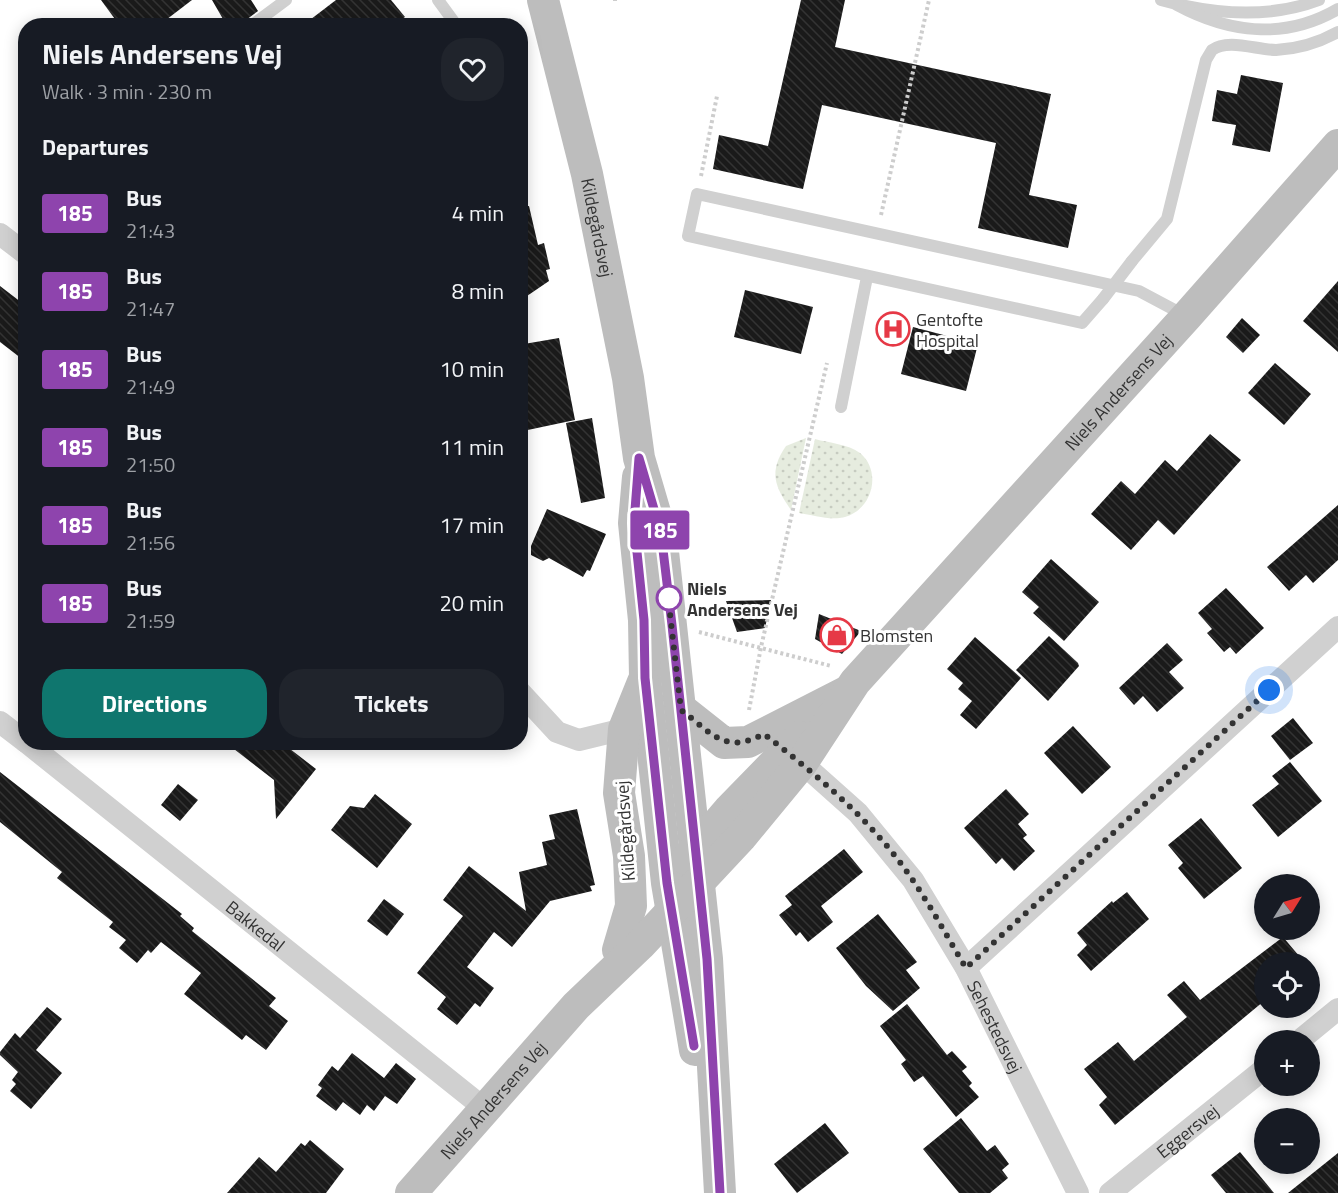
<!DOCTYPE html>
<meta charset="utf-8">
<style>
:root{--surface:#171b24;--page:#20242c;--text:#f1f3f6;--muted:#9ea1a6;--accent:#0f766e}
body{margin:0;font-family:"Titillium Web",sans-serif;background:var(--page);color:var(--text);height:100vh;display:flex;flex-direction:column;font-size:22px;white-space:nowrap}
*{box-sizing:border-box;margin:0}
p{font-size:20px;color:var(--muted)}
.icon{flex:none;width:33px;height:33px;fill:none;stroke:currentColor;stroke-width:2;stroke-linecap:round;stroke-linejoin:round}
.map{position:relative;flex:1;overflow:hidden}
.sheet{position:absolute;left:18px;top:18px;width:510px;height:732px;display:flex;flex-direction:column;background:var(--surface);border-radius:24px;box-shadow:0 3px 15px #0003}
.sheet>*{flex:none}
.badge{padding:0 12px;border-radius:4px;font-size:21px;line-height:39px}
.needle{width:39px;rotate:53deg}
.controls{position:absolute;left:1254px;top:874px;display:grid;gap:12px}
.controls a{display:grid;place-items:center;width:66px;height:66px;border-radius:50%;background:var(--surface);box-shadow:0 3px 15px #0003;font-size:30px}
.you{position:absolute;width:30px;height:30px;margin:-15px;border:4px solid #fff;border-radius:50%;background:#1a73e8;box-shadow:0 0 0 9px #1a73e833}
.map>.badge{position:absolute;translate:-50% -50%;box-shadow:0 0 0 3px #fff}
h2{padding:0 24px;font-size:22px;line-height:54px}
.round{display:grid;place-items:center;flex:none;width:63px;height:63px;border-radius:24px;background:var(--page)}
.head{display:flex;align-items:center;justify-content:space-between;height:102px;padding:0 24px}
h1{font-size:28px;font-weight:700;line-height:45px}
.primary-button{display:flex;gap:12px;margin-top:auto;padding:12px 24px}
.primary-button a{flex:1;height:69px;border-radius:24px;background:var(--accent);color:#fff;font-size:24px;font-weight:700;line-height:69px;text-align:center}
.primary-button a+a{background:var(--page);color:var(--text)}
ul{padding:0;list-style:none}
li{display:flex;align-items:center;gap:18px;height:78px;padding:0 24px}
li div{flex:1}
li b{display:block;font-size:22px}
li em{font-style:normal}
li .badge{min-width:66px;font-weight:700;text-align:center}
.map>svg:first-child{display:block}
.grass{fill:url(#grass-dots)}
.building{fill:url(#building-back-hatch)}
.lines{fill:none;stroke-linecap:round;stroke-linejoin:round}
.path{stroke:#cdcdcd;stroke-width:4;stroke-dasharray:3 3;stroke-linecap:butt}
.lane{stroke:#d0d0d0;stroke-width:12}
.street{stroke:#d0d0d0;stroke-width:22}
.secondary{stroke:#bdbdbd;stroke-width:32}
.lane-bridge{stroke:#d0d0d0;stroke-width:12}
.line-casing{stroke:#fff;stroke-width:14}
.line{stroke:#8e44ad;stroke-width:9}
.walk{stroke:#333;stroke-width:6;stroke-dasharray:0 10.8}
.stop-dot{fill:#fff;stroke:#8e44ad;stroke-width:3}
.labels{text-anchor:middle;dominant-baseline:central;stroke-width:6;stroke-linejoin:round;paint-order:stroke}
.street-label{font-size:18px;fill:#333;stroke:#fff}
.poi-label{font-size:18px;fill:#333;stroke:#fff;text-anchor:start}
.stop-label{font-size:18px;font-weight:bold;fill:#333;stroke:#fff;text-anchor:start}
</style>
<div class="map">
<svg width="1338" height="1193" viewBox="0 0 1338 1193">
<defs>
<pattern id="grass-dots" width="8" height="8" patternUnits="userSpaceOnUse" patternTransform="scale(1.5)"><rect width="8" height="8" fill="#e6ecdf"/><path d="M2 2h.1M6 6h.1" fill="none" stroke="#c6cbc0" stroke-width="1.8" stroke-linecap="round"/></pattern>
<pattern id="building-back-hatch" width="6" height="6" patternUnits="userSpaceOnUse" patternTransform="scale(1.5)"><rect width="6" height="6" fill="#1a1a1a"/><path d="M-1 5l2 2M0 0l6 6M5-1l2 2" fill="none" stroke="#333"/></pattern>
</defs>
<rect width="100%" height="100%" fill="#fff"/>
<g class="grass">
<path d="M 806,438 L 791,510 C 775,487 768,472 786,446 Z"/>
<path d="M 815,439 C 829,443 848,444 860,453 C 882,471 873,509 845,517 C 831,521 813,515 799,513 Z"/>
</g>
<g class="building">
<path d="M 101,0 L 192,0 L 158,26 L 120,26 Z"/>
<path d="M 212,0 L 251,0 L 258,11 L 246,20 L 243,26 L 227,26 Z"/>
<path d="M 336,0 L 391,0 L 405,17 L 393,26 L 302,26 Z"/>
<path d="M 801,0 L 845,0 L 835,47 L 1051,94 L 1029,195 L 1077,205 L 1068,248 L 978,228 L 996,143 L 822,105 L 803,189 L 713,169 L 719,135 L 768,146 Z"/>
<path d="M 1241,75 L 1283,83 L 1270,152 L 1232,145 L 1236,125 L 1212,121 L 1217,90 L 1237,94 Z"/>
<path d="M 529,206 L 538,245 L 544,243 L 550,269 L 546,270 L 549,281 L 527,296 L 520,272 L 520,207 Z"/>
<path d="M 1338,281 L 1338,352 L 1303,321 Z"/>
<path d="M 0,286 L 26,306 L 26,362 L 0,342 Z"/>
<path d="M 745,290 L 813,307 L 801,354 L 734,337 Z"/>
<path d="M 1242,318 L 1260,335 L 1243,353 L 1226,337 Z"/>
<path d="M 913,327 L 978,344 L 966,391 L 901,374 Z"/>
<path d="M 559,338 L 575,420 L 523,431 L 520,417 L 520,366 L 528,364 L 524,344 Z"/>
<path d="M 1275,363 L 1311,394 L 1284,425 L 1248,393 Z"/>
<path d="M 592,418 L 605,498 L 581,503 L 566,423 Z"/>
<path d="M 1210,434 L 1241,460 L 1174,535 L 1158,520 L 1131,550 L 1091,514 L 1121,481 L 1135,494 L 1165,460 L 1177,471 Z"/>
<path d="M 1338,505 L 1338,560 L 1313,583 L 1306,575 L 1289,591 L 1267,567 Z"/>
<path d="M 547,509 L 606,534 L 590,571 L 587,570 L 583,577 L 549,558 L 543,561 L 531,555 L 531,546 Z"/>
<path d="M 1051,559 L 1099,602 L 1064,641 L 1033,613 L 1039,607 L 1022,592 Z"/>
<path d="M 1226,588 L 1264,628 L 1236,654 L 1230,647 L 1224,652 L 1207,633 L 1212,629 L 1198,613 Z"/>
<path d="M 771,600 L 765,628 L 737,632 L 726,601 Z"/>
<path d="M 819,614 L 861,631 L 842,654 L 815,639 Z"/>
<path d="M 1049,636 L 1078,663 L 1079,666 L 1048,701 L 1016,670 Z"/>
<path d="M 975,637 L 1021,678 L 976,729 L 960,715 L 972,701 L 958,689 L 963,683 L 947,669 Z"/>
<path d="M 1167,643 L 1183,660 L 1169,672 L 1184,688 L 1157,712 L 1143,696 L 1134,705 L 1119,688 Z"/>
<path d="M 1293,718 L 1313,743 L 1290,760 L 1271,736 Z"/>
<path d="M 1073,726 L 1111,767 L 1082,794 L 1044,753 Z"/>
<path d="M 225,742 L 281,742 L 316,769 L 276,819 L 274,780 Z"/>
<path d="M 1290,762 L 1322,801 L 1278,837 L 1252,805 L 1279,784 L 1272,776 Z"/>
<path d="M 0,772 L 182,914 L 180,916 L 194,928 L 192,931 L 276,998 L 269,1006 L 288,1021 L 266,1050 L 246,1035 L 242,1040 L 184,994 L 201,973 L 161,942 L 151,953 L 148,950 L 137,963 L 119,948 L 126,940 L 109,927 L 113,922 L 57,878 L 62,872 L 0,822 Z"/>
<path d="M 178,784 L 198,800 L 180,821 L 161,805 Z"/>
<path d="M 1006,789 L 1029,814 L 1018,824 L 1027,835 L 1023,838 L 1035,851 L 1014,871 L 1002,858 L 996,864 L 964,828 Z"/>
<path d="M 375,794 L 412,824 L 377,868 L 331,830 L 350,806 L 364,808 Z"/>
<path d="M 577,809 L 595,885 L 590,886 L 592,891 L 550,901 L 512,947 L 494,932 L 467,967 L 494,988 L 480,1007 L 475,1003 L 457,1025 L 437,1009 L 446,997 L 417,973 L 463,916 L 443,900 L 469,866 L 526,911 L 519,872 L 547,865 L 542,842 L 555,839 L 549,815 Z"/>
<path d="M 1201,818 L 1242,868 L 1204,899 L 1178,868 L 1183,863 L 1168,845 Z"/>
<path d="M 844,849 L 863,872 L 821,906 L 833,922 L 808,942 L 800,932 L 796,936 L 779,915 L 792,905 L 785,896 Z"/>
<path d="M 1127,892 L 1149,919 L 1091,971 L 1077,955 L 1087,945 L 1077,933 L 1112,901 L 1113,903 Z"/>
<path d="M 384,899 L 404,914 L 387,936 L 367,921 Z"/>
<path d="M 878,914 L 917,962 L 906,970 L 920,988 L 893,1011 L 866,986 L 836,948 Z"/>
<path d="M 1283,937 L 1305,963 L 1264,963 L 1264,1001 L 1115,1125 L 1099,1105 L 1107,1097 L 1084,1069 L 1118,1042 L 1134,1061 L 1187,1017 L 1167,995 L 1184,981 L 1200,1000 Z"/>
<path d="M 907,1004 L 947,1055 L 952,1051 L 967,1067 L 962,1071 L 972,1083 L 969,1086 L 979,1097 L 956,1117 L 923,1076 L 914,1082 L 901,1064 L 906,1060 L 880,1026 Z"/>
<path d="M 47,1007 L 62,1019 L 36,1050 L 62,1073 L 31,1109 L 10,1091 L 16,1084 L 12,1080 L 18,1072 L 0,1055 L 0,1052 L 15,1033 L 20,1038 Z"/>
<path d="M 352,1053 L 384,1078 L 396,1063 L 416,1079 L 397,1104 L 385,1096 L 374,1111 L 367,1105 L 360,1115 L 343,1102 L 336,1111 L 316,1096 L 322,1088 L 318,1085 L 332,1066 L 338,1071 Z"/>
<path d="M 961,1118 L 987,1151 L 995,1145 L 1009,1164 L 1002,1170 L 1008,1178 L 990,1193 L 959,1193 L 923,1149 Z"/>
<path d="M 825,1123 L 849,1153 L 797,1193 L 774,1164 Z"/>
<path d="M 310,1140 L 344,1169 L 326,1193 L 227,1193 L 259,1157 L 276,1172 L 301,1143 L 305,1146 Z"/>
<path d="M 1240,1152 L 1274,1193 L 1226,1193 L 1211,1175 Z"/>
<path d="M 1338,1153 L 1338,1193 L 1288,1193 Z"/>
</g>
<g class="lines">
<g class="path">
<path d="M 615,0 L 615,1"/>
<path d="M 701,176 L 717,96"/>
<path d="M 881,215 L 929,0"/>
<path d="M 699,632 L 831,666"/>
<path d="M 749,710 L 761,647 L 827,363"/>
</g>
<g class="lane">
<path d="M 438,0 L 457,26"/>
<path d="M 1161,0 C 1212,14 1269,19 1319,0"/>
<path d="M 1177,5 C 1229,33 1285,40 1338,9"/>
<path d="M 251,26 L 286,0"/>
<path d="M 1132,261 L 1167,219 L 1206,60 L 1212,50 C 1228,38 1257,50 1276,50 C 1297,49 1320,42 1338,32"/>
<path d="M 1103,299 L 1082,323 L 688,236 L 697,194 L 1139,291 L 1186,316"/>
<path d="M 841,407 L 867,277"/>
</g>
<g class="street">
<path d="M 0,234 L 26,254"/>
<path d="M 520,692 L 557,732 L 579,740 L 624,729"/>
<path d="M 0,722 L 26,742"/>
<path id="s1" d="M 26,742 L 484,1108"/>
<path id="s2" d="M 802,763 L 858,813 L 913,880 L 966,968 L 1078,1193"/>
<path d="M 966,968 L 1338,627"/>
<path d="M 1299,1041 L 1338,1009"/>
<path id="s3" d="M 1110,1193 L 1264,1069"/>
</g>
<g class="secondary">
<path id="s4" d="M 543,0 L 587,174 L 628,378 L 639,458 L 661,533 L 707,959 L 720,1193"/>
<path d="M 638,477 L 634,523 L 644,620 L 645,678 L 667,883 L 695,1050"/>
<path d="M 681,709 L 724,743 L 748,742 L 848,691"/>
<path d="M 687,859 L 729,810 L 800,737"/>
<path d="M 618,950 L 631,906 L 629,856 L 619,793 L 624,729 L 643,682"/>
<path id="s5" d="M 411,1193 L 576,1006 L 640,945 L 741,837 L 802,763 L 855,682 L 1187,316 L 1338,145"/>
</g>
<path class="lane-bridge" d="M 1103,299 L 1132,261"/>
</g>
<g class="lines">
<defs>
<path id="line" d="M 694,1046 L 667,883 L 645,678 L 644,620 L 634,523 L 639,458 L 661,533 L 672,625 L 707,959 L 720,1193"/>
</defs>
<use href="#line" class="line-casing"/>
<use href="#line" class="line"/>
<path class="walk" d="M 669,598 L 668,596 L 681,710 C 712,733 724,755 764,734 C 819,777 875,823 914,882 C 933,910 949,940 966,968 L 1269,690"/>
</g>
<defs>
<symbol id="hospital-ring" viewBox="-11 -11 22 22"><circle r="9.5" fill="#fff" stroke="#e63946" stroke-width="1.5"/><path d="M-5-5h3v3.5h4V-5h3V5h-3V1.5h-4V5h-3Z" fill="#e63946"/></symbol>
<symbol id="shop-ring" viewBox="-11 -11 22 22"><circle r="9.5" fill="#fff" stroke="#e63946" stroke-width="1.5"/><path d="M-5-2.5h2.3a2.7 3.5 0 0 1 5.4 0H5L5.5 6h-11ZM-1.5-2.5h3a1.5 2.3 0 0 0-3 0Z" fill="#e63946"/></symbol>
</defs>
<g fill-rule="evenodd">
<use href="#hospital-ring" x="874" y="310" width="38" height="38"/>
<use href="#shop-ring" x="818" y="616" width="38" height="38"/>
</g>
<circle class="stop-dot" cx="669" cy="598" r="12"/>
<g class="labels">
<g class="street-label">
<text stroke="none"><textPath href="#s4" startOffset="234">Kildegårdsvej</textPath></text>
<text stroke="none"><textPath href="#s5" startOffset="1070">Niels Andersens Vej</textPath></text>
<text transform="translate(625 831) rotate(-94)">Kildegårdsvej</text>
<text stroke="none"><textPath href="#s1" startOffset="294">Bakkedal</textPath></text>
<text stroke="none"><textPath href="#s2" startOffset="330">Sehestedsvej</textPath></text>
<text stroke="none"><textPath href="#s5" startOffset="124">Niels Andersens Vej</textPath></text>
<text stroke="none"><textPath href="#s3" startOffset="99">Eggersvej</textPath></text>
</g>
<g class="poi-label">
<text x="916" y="319">Gentofte<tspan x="916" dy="21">Hospital</tspan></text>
<text x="860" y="635">Blomsten</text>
</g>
<g class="stop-label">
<text x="687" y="588">Niels<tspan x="687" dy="21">Andersens Vej</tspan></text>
</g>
</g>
</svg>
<div class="controls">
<a><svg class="needle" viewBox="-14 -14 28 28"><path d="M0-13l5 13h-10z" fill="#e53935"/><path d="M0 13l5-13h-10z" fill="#9ea1a6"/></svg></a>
<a><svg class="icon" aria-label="locate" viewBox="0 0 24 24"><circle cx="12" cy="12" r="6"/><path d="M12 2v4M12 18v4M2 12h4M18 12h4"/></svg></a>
<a>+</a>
<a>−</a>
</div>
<div class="you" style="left:1269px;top:690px"></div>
<b class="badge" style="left:660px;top:530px;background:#8e44ad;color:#fff">185</b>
<section class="sheet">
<div class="head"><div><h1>Niels Andersens Vej</h1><p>Walk · 3 min · 230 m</p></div><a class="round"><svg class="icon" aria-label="heart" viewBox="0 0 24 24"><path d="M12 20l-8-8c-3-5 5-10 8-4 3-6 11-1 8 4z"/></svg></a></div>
<h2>Departures</h2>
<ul>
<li><span class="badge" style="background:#8e44ad;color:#fff">185</span><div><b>Bus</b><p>21:43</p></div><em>4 min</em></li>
<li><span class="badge" style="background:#8e44ad;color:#fff">185</span><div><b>Bus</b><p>21:47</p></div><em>8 min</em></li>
<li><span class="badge" style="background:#8e44ad;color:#fff">185</span><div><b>Bus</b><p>21:49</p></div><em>10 min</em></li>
<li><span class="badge" style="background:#8e44ad;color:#fff">185</span><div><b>Bus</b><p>21:50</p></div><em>11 min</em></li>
<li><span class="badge" style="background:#8e44ad;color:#fff">185</span><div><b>Bus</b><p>21:56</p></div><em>17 min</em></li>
<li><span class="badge" style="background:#8e44ad;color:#fff">185</span><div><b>Bus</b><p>21:59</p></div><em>20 min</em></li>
</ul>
<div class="primary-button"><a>Directions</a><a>Tickets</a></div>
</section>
</div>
